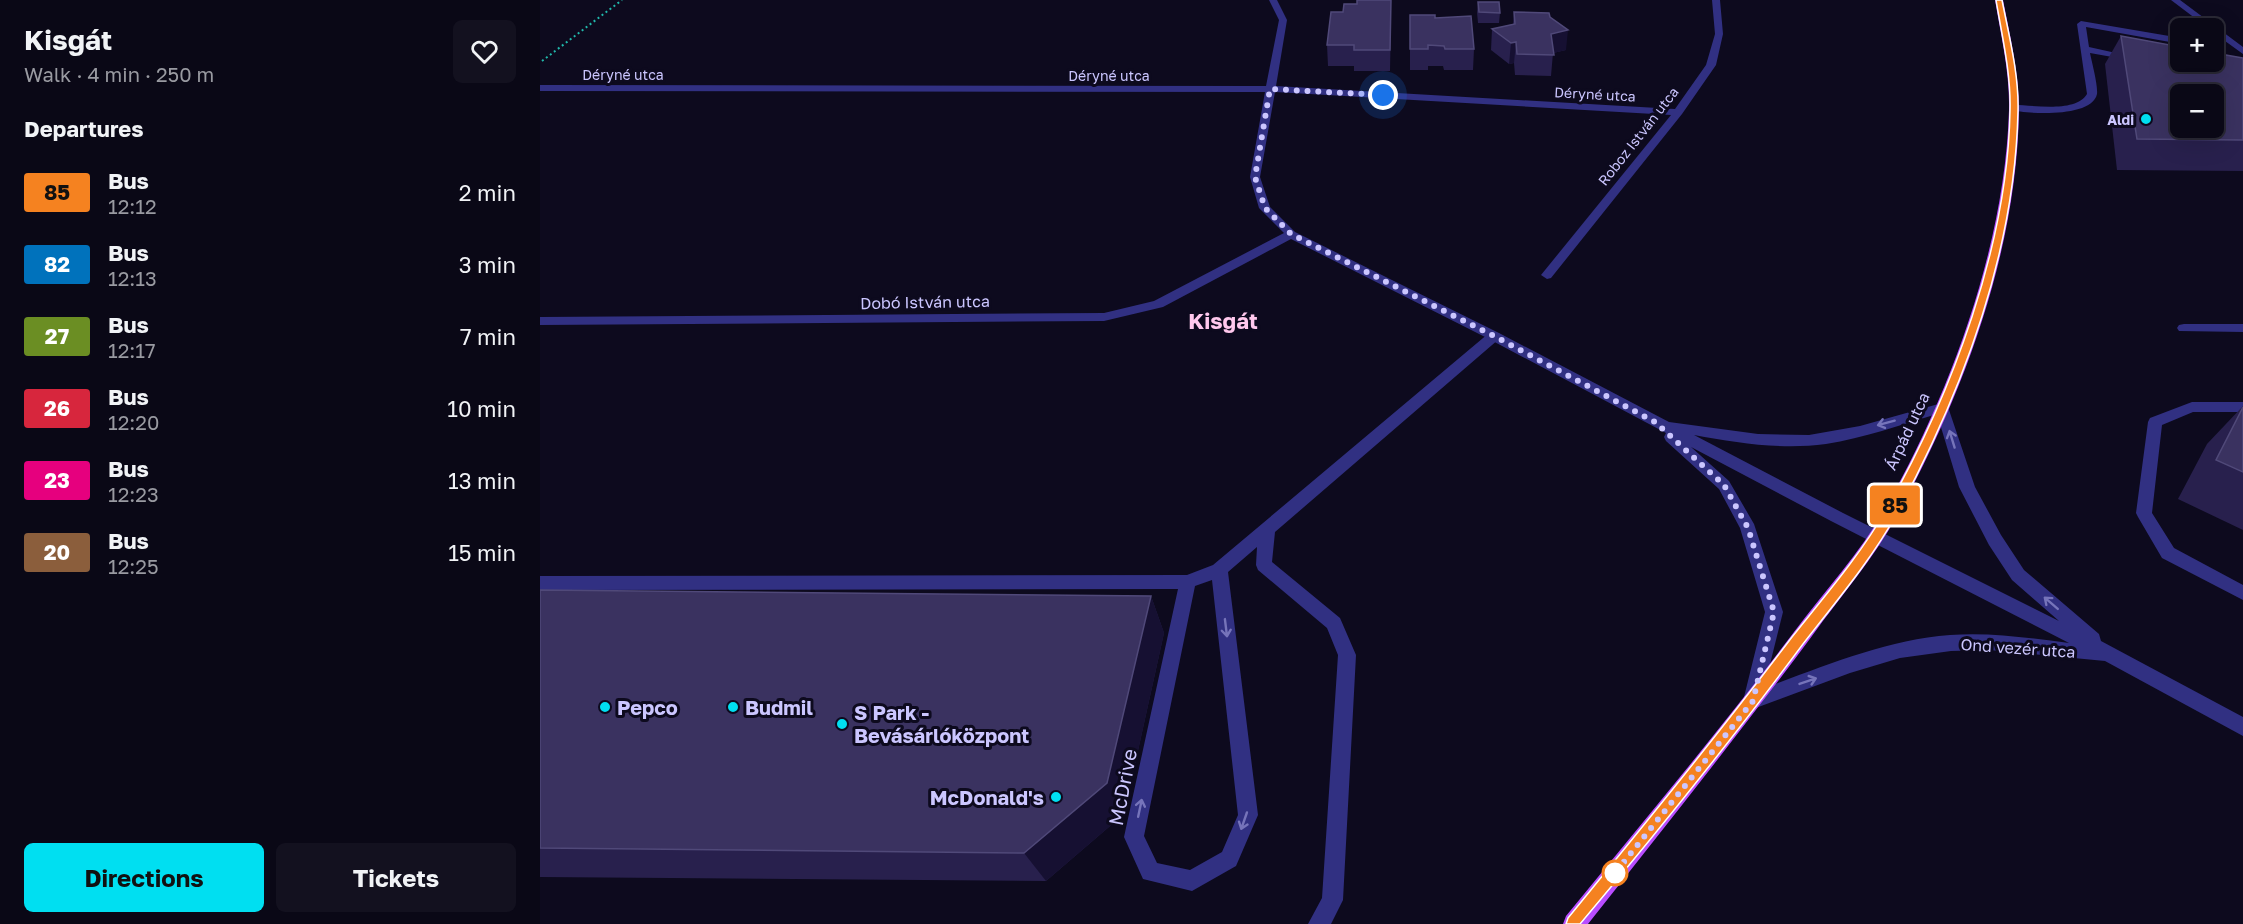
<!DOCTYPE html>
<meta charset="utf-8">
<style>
:root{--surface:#0a0816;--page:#13111f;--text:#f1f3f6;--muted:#999aa1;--line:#2a2935;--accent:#00dff1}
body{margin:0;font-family:"Golos Text",sans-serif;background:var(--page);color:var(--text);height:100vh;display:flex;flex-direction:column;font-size:22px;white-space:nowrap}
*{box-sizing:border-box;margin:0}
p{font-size:20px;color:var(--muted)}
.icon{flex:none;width:33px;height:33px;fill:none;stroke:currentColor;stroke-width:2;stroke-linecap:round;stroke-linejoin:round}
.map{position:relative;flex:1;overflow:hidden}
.drawer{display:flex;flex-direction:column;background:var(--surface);width:540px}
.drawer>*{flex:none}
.badge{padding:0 12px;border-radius:4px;font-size:21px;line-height:39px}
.tools{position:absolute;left:1630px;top:18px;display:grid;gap:12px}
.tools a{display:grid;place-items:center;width:54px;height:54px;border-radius:9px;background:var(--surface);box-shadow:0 6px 24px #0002,0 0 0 2px var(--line);font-size:30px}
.you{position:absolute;width:30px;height:30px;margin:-15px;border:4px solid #fff;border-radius:50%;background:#1a73e8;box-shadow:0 0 0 9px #1a73e833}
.map>.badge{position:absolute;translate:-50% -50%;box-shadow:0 0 0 3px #fff}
h2{padding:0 24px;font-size:22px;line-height:54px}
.round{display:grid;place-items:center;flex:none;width:63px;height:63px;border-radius:9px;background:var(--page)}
.head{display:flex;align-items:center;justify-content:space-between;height:102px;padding:0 24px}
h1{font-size:28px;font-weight:700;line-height:45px}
.primary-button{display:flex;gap:12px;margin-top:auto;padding:12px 24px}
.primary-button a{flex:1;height:69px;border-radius:9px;background:var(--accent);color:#111;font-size:24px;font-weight:700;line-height:69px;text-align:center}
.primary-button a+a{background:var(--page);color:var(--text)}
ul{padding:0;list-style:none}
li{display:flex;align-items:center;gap:18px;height:72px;padding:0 24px}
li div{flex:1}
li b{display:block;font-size:22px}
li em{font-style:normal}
li .badge{min-width:66px;font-weight:700;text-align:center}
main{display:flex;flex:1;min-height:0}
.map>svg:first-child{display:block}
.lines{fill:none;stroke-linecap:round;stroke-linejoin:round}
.path{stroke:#21b8ab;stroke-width:2;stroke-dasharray:2 3;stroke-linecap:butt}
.lane{fill:#313082;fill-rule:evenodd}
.street{fill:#313082;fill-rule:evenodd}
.primary{fill:#b84dff;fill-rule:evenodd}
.wall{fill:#28204d}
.shaded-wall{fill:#161032}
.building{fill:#3a3260;stroke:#504979;stroke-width:1.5;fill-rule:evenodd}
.oneway{stroke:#7674ba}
.line{fill:#f58220;stroke:#fff;stroke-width:1.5}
.walk{stroke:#cbc6ff;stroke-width:6;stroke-dasharray:0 10.8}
.poi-dot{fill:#00dff1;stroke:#0d0a1e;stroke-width:2}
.stop-dot{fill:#fff;stroke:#f58220;stroke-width:3}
.labels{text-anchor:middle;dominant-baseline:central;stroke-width:6;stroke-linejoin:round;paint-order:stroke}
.far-street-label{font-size:14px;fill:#cbc6ff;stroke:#0d0a1e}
.far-poi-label{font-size:14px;font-weight:bold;fill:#cbc6ff;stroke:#0d0a1e;text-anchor:end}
.street-label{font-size:16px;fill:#cbc6ff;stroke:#0d0a1e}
.near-poi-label{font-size:20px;font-weight:bold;fill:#cbc6ff;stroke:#0d0a1e;text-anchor:start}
.near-street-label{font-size:20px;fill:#cbc6ff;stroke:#0d0a1e}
.district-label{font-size:22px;font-weight:bold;fill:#ffc8ed;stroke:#0d0a1e}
</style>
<main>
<section class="drawer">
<div class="head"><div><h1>Kisgát</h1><p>Walk · 4 min · 250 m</p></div><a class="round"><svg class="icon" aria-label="heart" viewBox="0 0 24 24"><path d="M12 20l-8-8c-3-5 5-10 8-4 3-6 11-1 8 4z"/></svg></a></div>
<h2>Departures</h2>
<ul>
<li><span class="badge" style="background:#f58220;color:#111">85</span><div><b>Bus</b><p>12:12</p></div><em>2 min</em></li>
<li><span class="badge" style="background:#0072bc;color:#fff">82</span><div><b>Bus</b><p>12:13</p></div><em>3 min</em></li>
<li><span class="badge" style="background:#6b8e23;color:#fff">27</span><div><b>Bus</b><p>12:17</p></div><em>7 min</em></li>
<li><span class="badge" style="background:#d7263d;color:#fff">26</span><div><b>Bus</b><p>12:20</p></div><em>10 min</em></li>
<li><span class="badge" style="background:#e6007e;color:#fff">23</span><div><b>Bus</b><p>12:23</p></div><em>13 min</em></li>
<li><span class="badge" style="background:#8b5e3c;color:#fff">20</span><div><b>Bus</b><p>12:25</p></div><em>15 min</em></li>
</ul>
<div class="primary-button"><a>Directions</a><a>Tickets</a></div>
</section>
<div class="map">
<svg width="1703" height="924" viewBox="0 0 1703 924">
<rect width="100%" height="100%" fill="#0d0a1e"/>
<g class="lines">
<path class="path" d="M 2,61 L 82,0"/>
<g class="lane">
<path d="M 1541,21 L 1641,38 L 1641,44 L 1546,27 L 1549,47 L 1594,57 L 1589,60 L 1550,53 C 1552,63 1558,85 1557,94 C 1552,118 1489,114 1470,110 L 1470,106 L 1474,105 C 1494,105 1536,113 1547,94 L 1537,24 Z"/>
<path d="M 1644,324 L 1703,324 L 1703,332 L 1639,331 L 1637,328 L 1639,325 Z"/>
<path d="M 954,332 L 961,336 L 959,339 L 735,532 L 732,562 L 800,618 L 816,655 L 803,900 L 791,924 L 768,924 L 782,898 L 798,655 L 787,628 L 718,570 L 716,565 L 717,547 L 688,572 L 718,815 L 696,866 L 652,891 L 603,879 L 584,837 L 638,589 L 0,590 L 0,576 L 647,575 L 673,565 L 949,333 ZM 672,580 L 698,815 L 682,852 L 650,870 L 617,863 L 604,836 L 655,586 Z"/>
<path d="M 1652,402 L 1703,402 L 1703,412 L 1653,412 L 1622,425 L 1612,513 L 1634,548 L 1703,585 L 1703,600 L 1622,558 L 1598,517 L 1596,513 L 1608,422 L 1610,418 Z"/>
</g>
<g class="street">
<path d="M 729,0 L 737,0 L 747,20 L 736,86 L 1135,109 L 1166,65 L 1175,34 L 1172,0 L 1180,0 L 1183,34 L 1176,65 L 1142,114 L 1011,278 L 1007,279 L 1001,275 L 1131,115 L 735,92 L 720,177 L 730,207 L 755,232 L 959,333 L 1129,422 L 1218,434 L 1269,435 L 1320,426 L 1402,403 L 1407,404 L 1435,487 L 1461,535 L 1484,570 L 1559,634 L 1561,641 L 1703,717 L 1703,736 L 1565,661 L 1449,650 L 1411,651 L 1360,658 L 1310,673 L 1213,709 L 1206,707 L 1204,697 L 1225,612 L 1200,528 L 1179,489 L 1126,441 L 1124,437 L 1126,433 L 949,339 L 751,239 L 623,307 L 564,321 L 0,325 L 0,317 L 564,313 L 614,301 L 744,233 L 719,208 L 710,177 L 725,92 L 0,91 L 0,85 L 726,86 L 739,20 ZM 1397,414 L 1419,487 L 1449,545 L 1472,580 L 1519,621 L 1303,513 L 1154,435 C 1197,443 1242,450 1286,444 C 1324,438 1360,425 1397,414 ZM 1151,447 L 1291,521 L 1529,643 C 1490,638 1450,632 1410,635 C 1345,640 1285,666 1224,688 L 1243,612 L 1214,524 L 1189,481 Z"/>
<path d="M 1631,0 L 1640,0 L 1703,47 L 1703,54 L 1674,33 L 1674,28 L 1668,28 Z"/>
</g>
<path class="primary" d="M 1455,0 L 1463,0 C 1470,36 1479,73 1479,110 C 1477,251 1424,393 1357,516 C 1334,558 1300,597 1272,636 C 1199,734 1123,829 1048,924 L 1023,924 L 1026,916 C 1103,822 1181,729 1254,632 C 1284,592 1320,553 1345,509 C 1411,392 1465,245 1469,110 C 1470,73 1461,36 1455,0 Z"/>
</g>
<g class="wall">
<path d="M 938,2 L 960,13 L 959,23 L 938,23 L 937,12 Z"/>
<path d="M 803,12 L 851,19 L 850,71 L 814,71 L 814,66 L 788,66 L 787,45 Z"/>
<path d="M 974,12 L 1010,17 L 1026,50 L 1013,53 L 1011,76 L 975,75 L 974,63 L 969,64 L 951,50 L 952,29 L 973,24 Z"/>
<path d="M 870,15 L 895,18 L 934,49 L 933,70 L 904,70 L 903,66 L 888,66 L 888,70 L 870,70 Z"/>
<path d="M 1581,36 L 1703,58 L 1703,171 L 1577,170 L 1565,64 Z"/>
<path d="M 1703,406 L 1703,530 L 1638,499 L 1667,444 Z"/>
<path d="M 0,590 L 611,596 L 624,633 L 584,814 L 506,881 L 0,877 Z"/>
</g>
<g class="shaded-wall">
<path d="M 1028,30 L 1026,50 L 1009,54 L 1011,34 Z"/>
<path d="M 976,42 L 974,63 L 969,64 L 971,43 Z"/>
<path d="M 611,596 L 624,633 L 584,814 L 506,881 L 484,853 Z"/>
</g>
<g class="building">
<path d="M 817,0 L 851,0 L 850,50 L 814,50 L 814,45 L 787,45 L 791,12 L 803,12 L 804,4 L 817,4 Z"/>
<path d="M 938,2 L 959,2 L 960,13 L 939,12 Z"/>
<path d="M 974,12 L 1009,13 L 1010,17 L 1028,30 L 1011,34 L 1014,55 L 977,54 L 976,42 L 971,43 L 952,29 L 975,24 Z"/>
<path d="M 870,15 L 895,15 L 895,18 L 931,16 L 934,49 L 905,49 L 904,46 L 888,45 L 888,49 L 870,49 Z"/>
<path d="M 1581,36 L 1641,47 L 1641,62 L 1674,62 L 1674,53 L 1703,58 L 1703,140 L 1597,139 ZM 1641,94 L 1674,94 L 1674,128 L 1641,128 Z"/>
<path d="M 1703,407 L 1703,472 L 1676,460 Z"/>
<path d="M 0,590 L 611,596 L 567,783 L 484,853 L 0,848 Z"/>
</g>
<defs><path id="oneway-shaft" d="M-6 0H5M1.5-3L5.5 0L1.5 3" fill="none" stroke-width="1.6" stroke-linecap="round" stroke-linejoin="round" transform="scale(1.5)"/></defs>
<g class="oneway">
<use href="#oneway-shaft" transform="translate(1346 423) rotate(165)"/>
<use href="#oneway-shaft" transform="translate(1412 439) rotate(-107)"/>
<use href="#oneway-shaft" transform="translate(1511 603) rotate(-139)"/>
<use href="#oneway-shaft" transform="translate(686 628) rotate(83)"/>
<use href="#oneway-shaft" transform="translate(1268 681) rotate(-19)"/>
<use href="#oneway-shaft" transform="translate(600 808) rotate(-78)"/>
<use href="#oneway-shaft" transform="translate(704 821) rotate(109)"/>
</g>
<path class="line" d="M 1456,0 L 1462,0 C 1469,36 1479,74 1478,111 C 1475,252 1423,391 1356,515 C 1332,559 1294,604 1263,644 C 1191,741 1115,835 1040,924 L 1026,924 L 1028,918 C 1104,825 1180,732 1252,637 C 1284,597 1321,554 1346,510 C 1412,394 1468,244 1470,110 C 1471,73 1462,36 1456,0 Z"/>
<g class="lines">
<path class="walk" d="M 843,95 L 730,89 L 715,177 L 725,208 L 751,234 L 954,336 L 1115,422 L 1184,485 L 1208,528 L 1234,612 L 1213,701 L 1075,873"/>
</g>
<g class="poi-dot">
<circle cx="1606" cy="119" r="6"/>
<circle cx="65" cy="707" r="6"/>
<circle cx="193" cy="707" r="6"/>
<circle cx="302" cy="724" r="6"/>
<circle cx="516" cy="797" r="6"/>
</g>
<circle class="stop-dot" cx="1075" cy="873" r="12"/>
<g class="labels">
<g class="far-street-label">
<text x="83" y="74">Déryné utca</text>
<text x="569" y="75">Déryné utca</text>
<text transform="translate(1055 94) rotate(3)">Déryné utca</text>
<text transform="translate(1098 136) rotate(-52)">Roboz István utca</text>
</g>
<g class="far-poi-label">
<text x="1594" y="119">Aldi</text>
</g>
<g class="street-label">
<text transform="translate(385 302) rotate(-1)">Dobó István utca</text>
<text transform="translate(1367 431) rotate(-65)">Árpád utca</text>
<text transform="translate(1478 648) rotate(4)">Ond vezér utca</text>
</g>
<g class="near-poi-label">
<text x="77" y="707">Pepco</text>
<text x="205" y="707">Budmil</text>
<text x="314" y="712">S Park -<tspan x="314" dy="23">Bevásárlóközpont</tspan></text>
<text x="504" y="797" text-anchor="end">McDonald's</text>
</g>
<g class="near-street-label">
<text transform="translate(582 787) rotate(-79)">McDrive</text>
</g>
<g class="district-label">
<text x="683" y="320">Kisgát</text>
</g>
</g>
</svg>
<div class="tools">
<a>+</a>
<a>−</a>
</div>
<div class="you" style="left:843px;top:95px"></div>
<b class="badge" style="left:1355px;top:505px;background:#f58220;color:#111">85</b>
</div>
</main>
